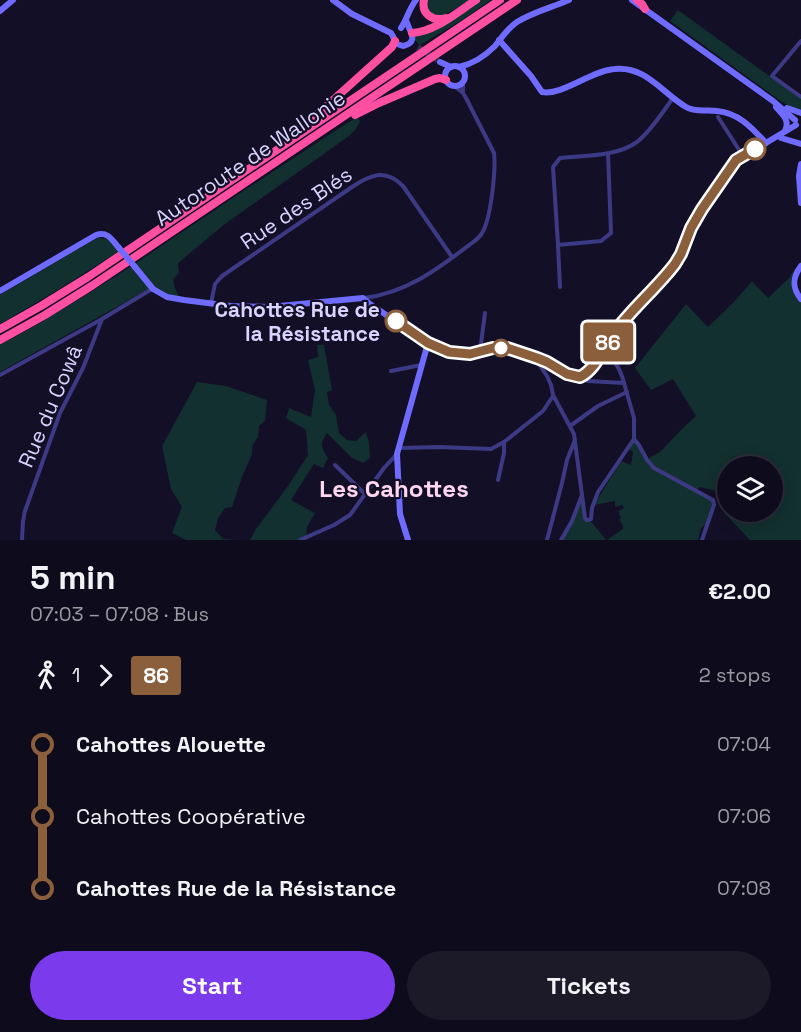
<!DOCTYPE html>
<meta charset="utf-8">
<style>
:root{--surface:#0e0b1c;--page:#1c1929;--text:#f1f3f6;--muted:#9b9ba3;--line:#2e2b3b;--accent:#7c3aed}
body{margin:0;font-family:"Space Grotesk",sans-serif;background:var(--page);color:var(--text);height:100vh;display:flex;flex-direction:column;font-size:22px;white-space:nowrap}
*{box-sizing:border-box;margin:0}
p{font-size:20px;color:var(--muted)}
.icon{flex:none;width:33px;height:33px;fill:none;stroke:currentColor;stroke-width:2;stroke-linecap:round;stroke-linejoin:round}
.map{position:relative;height:540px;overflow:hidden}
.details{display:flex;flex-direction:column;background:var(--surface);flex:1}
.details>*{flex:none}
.badge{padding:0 12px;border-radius:4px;font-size:21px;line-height:39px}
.controls{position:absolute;left:717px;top:456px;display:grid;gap:12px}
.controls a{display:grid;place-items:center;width:66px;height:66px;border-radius:50%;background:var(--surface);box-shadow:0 3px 15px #0003,0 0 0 2px var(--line);font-size:30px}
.map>.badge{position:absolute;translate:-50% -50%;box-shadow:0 0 0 3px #fff}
.legs{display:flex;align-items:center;gap:9px;height:66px;padding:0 30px;font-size:20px}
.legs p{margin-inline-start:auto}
.overview{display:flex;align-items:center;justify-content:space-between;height:102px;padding:0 30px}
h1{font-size:33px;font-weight:700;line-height:45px}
.cta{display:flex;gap:12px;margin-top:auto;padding:12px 30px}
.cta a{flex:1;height:69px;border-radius:36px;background:var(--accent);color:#fff;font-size:24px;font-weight:700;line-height:69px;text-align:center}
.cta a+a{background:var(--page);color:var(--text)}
ul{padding:0 30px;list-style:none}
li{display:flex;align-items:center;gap:21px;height:72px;font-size:22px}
li i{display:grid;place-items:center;width:9px;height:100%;margin:0 8px;background:currentColor}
li i::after{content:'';width:15px;height:15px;margin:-8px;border:4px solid;border-radius:50%;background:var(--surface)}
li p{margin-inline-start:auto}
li:first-child i{background:linear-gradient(#0000 50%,currentColor 0)}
li:last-child i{background:linear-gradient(currentColor 50%,#0000 0)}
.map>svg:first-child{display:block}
.green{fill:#12302f}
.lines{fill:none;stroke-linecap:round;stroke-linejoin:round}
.secondary-tunnel{stroke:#312d47;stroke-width:6;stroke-dasharray:6 3;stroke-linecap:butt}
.street{stroke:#3d3a85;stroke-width:4}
.secondary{stroke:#6f6bff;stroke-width:6}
.highway{stroke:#ff4fa3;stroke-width:8}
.secondary-bridge{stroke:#6f6bff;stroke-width:6}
.line-1-casing{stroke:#fff;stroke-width:14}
.line-1{stroke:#8b5e3c;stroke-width:9}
.stop-1-dot{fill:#fff;stroke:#8b5e3c;stroke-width:3}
.labels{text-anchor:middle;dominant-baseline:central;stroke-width:4.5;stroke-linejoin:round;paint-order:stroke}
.street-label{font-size:21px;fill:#d9d4ff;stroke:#130f26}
.stop-label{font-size:21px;font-weight:bold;fill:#d9d4ff;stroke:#130f26;text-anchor:end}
.quarter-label{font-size:24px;font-weight:bold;fill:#ffd6f0;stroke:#130f26}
</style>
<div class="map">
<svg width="801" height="540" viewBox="0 0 801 540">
<rect width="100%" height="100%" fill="#130f26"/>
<g class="green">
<path d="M 426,0 L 470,0 L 443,16 L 428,13 Z"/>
<path d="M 478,0 L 491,0 L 459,22 L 420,45 L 415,40 L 415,36 Z"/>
<path d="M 678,10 L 801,99 L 801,110 L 796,110 L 782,102 L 670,21 Z"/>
<path d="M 358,117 L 360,122 L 355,130 L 349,136 L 225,224 L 178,263 L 179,273 L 173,279 L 175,288 L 181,302 L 149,289 L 0,372 L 0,345 C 101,291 193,223 289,161 C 312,147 334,130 358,117 Z"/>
<path d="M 97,238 C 111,238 111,242 118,252 L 56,291 L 0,324 L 0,295 Z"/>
<path d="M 801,262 L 801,266 L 794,281 L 801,299 L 801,540 L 750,540 L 725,514 L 728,511 L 772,512 L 772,466 L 728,466 L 727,498 L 713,490 L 700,487 L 696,491 L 714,502 L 706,524 L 701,528 L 698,540 L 607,540 L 623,529 L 623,526 L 619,520 L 621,518 L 618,511 L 624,508 L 622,505 L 615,507 L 615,501 L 594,505 L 621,461 L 631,465 L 633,452 L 629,449 L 633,442 L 636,442 L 647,459 L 660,452 L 683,428 L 696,416 L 673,379 L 651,390 L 635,368 L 686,304 L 708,327 L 735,301 L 752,281 L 768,298 L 789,278 L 793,271 Z"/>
<path d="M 317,345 L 324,345 L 332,390 L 327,392 L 329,405 L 336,415 L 339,433 L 347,440 L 356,441 L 366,432 L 369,443 L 370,458 L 363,463 L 352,458 L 327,433 C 319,444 321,447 328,458 L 323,468 L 314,464 L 291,500 L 315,513 L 307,527 L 306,540 L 250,540 L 256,529 L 288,486 L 308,455 L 306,430 L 286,418 L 289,408 L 311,417 L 315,390 L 308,360 L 318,357 Z"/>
<path d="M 197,382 L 226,386 L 267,400 L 265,421 L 259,426 L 258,437 L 252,446 L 252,454 L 242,477 L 232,507 L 225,508 L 218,518 L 215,530 L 223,539 L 237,540 L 186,540 L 172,533 L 182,507 L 171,489 L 162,446 Z"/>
<path d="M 580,498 L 585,518 L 590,520 L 606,540 L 561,540 L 572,521 Z"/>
</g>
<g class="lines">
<path class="secondary-tunnel" d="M 418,47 L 440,62"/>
<g class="street">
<path d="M 801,41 L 772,76 L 801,97"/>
<path d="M 463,80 L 463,92"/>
<path d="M 718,117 L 743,156"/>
<path d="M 608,153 L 611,233 L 601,241 L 558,245 L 553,167 L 560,158 C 585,155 616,157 637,142 C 651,131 662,113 673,98"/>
<path d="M 558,245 L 560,287"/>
<path d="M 364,298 C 407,293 439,268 472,243 C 476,240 480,237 482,233 C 491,219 496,169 494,153 L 466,98 L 463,93 L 453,85"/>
<path d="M 211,303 L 215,284 L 222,276 L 352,187 C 370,175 385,168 403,186 L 452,257"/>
<path d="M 480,351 L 485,313"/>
<path d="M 603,351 C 614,358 621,371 624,383"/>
<path d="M 538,358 L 539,364 L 547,376 L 551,385 L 553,395 L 574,434 L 585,518 L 587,520 L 591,519 L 592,508 L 598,492 L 634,439"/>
<path d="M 391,371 L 421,365"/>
<path d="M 0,375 L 102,319 L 152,289"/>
<path d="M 583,376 L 584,379 L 588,381 L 624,383 L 634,418 L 634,439 L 639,445 L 647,460 L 654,468 L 713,500 L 714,505 L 702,540"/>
<path d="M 570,426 L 598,406 L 627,392"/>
<path d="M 399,448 L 439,447 L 491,449 L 504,442 L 543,411 L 553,396"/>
<path d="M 335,465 L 365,494"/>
<path d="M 498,480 L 504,453 L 504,442"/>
<path d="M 373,484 L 400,495"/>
<path d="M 22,540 L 23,521 L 25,511 L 60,413 L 83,368 L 102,319"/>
<path d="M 300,540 L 334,525 L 350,515 L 384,468 L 397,454"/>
<path d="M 547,540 L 562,483 L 567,460 L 575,440"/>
<path d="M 561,540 L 572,521 L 582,495"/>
</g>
<g class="secondary">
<path d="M 333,0 L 352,14 L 391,33 L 397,44 L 403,46 C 420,42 409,31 406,20"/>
<path d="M 632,0 L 773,101 L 795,120"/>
<path d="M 0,11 L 13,0"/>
<path d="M 401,28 C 407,19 409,9 416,0"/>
<path d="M 499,40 L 531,76 L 542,92 C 562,96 592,70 615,69 C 646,66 662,93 686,107 C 696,113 707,109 717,111 C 739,113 752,128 766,143"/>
<path d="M 440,62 L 451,67"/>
<circle cx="455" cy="76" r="10"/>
<path d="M 459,67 C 473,64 485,56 495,46 C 502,37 508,28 517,22 C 533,12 553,7 569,0"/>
<path d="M 776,107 C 783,115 790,120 785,131"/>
<path d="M 787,108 L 801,113"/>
<path d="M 779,136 L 781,138 L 801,144"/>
<path d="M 801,164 L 799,176 L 801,203"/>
<path d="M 801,266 C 792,278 792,288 801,299"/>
<path d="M 135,267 L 153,289 L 167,297 L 184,300 L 231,306 L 269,307 L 363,298 C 371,306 380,310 389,317 C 411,332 435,353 462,354 C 474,355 483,349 494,348 C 503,347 513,349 521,352 C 530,354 539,358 547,362 C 559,368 567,376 580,377 L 587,374 L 595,364 L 611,337 L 675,264 L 681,254 L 691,228 L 702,209 L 737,160 L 796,125"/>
<path d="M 0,291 L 96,235 C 108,231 112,240 119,248"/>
<path d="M 408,540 L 400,514 L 397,454 L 428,343"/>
</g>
<g class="highway">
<path d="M 424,0 C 421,14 433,22 446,18"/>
<path d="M 637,0 L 642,4 L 645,9"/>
<path d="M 412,33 C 436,31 456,13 476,0"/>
<path d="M 355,115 L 379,103 L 435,79 L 440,78 L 446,80"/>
<path d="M 301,129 L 392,47 L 395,41"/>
<path d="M 0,329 L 41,306 L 88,277 L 500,0"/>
<path d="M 0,340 L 45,315 L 93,285 L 517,0"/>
</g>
<path class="secondary-bridge" d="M 119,248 L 135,267"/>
</g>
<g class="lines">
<defs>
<path id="line-1" d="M 396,321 L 428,343 L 449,352 L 470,354 L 493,348 L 507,348 L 537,358 L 547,362 L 567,374 L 580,377 C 596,369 601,351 611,337 C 629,311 656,289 675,264 L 681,254 L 691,228 L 702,209 L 736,160 L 755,149"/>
</defs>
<use href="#line-1" class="line-1-casing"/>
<use href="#line-1" class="line-1"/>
</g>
<g class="stop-1-dot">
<circle cx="755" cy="149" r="10"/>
<circle cx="396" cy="321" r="10"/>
<circle cx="501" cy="348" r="8"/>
</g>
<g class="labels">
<g class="street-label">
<text transform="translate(250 158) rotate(-34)">Autoroute de Wallonie</text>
<text transform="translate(296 208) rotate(-34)">Rue des Blés</text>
<text transform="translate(50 406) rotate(-67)">Rue du Cowâ</text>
</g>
<g class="stop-label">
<text x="380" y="309">Cahottes Rue de<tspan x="380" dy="24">la Résistance</tspan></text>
</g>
<g class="quarter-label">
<text x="394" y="488">Les Cahottes</text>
</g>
</g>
</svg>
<div class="controls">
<a><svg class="icon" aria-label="layers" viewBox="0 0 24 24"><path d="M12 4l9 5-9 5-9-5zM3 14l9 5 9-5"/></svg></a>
</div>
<b class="badge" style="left:608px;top:342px;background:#8b5e3c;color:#fff">86</b>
</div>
<section class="details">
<div class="overview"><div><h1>5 min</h1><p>07:03 – 07:08 · Bus</p></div><b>€2.00</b></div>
<div class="legs"><svg class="icon" aria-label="walk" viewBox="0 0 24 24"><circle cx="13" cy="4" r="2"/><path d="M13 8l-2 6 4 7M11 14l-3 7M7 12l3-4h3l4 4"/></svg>1<svg class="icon" aria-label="forward" viewBox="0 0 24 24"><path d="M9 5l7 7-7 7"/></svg><b class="badge" style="background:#8b5e3c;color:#fff">86</b><p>2 stops</p></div>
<ul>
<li><i style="color:#8b5e3c"></i><b>Cahottes Alouette</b><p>07:04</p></li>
<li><i style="color:#8b5e3c"></i><span>Cahottes Coopérative</span><p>07:06</p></li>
<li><i style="color:#8b5e3c"></i><b>Cahottes Rue de la Résistance</b><p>07:08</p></li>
</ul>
<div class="cta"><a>Start</a><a>Tickets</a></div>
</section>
